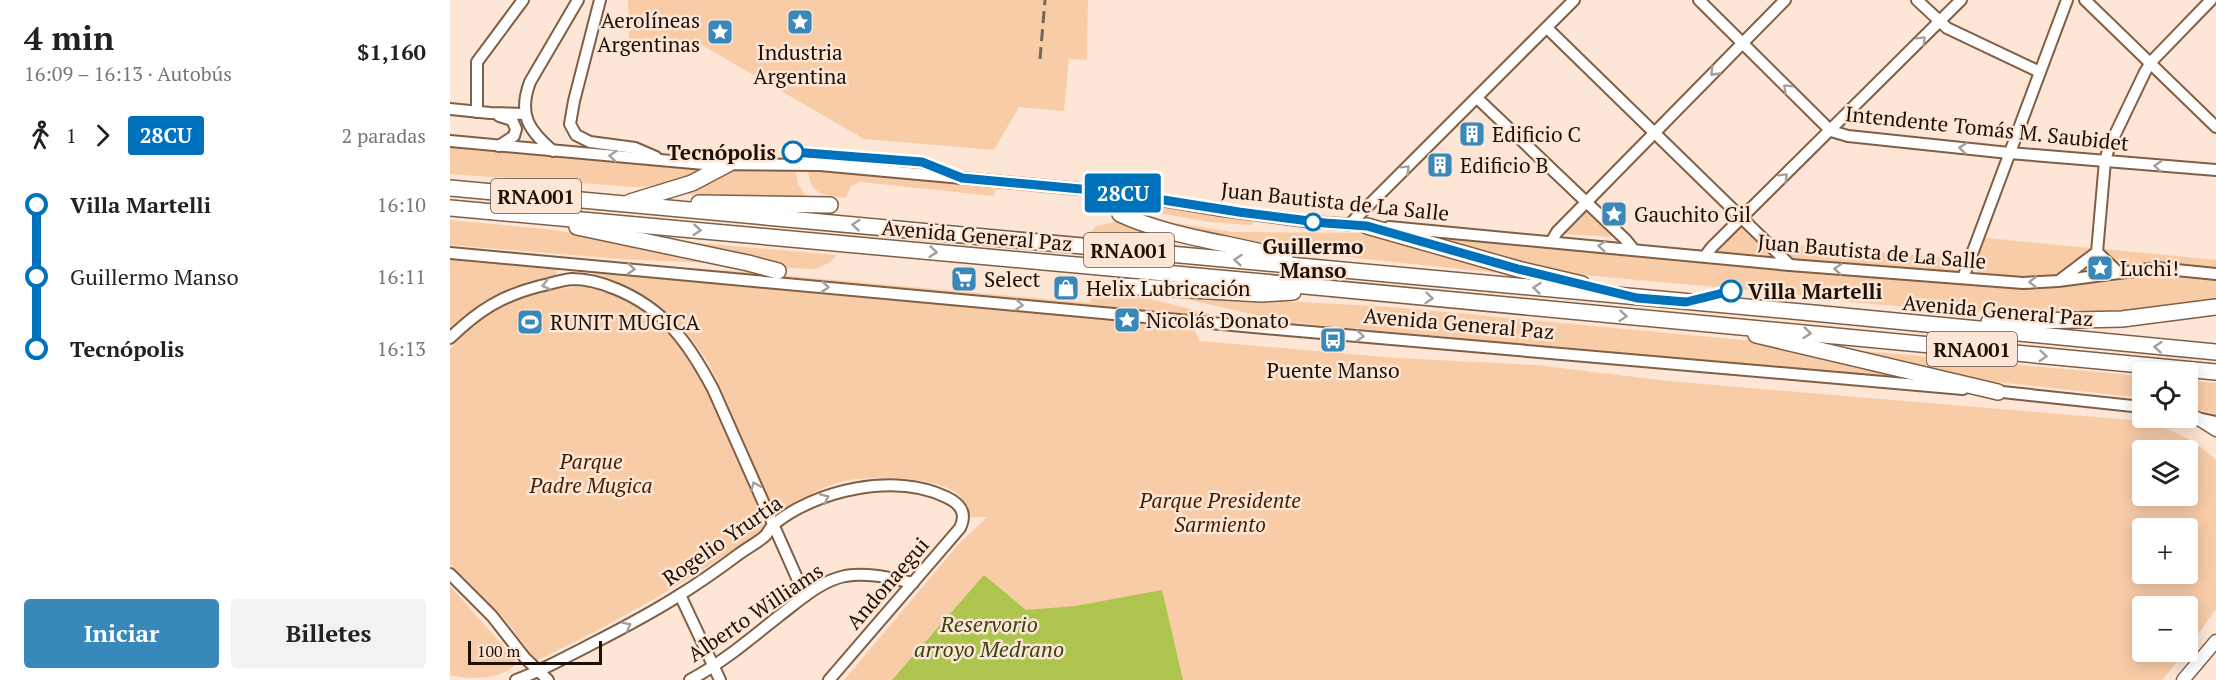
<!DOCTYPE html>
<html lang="es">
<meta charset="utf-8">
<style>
:root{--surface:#fff;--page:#f2f2f2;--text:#222;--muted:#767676;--accent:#3888b9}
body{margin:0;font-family:"PT Serif",serif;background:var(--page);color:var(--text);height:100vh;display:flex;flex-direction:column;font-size:22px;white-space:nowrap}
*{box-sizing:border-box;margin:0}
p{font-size:20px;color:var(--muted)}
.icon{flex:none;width:33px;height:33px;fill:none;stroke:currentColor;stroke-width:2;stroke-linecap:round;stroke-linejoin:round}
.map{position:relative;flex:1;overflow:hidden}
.side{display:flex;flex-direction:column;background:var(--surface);width:450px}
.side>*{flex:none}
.badge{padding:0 12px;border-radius:4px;font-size:21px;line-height:39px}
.tools{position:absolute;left:1682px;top:362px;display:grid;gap:12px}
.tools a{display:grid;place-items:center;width:66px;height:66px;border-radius:6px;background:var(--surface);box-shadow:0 3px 15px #0003;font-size:30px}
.scale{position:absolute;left:18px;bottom:15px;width:134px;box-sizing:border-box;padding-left:6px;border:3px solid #1d1006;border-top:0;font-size:16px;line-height:21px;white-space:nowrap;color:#1d1006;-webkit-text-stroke:4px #fde6d5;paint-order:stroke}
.map>.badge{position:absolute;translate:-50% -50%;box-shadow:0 0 0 3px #fff}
.legs{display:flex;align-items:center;gap:9px;height:66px;padding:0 24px;font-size:20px}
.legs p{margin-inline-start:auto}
.overview{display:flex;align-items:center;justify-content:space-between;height:102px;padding:0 24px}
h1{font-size:33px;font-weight:600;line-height:45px}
.action{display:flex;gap:12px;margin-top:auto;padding:12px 24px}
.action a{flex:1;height:69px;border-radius:6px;background:var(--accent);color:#fff;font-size:24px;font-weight:600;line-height:69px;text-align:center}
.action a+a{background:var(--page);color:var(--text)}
ul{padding:0 24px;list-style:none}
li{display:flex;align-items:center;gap:21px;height:72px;font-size:22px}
li i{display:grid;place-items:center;width:9px;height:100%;margin:0 8px;background:currentColor}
li i::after{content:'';width:15px;height:15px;margin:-8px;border:4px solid;border-radius:50%;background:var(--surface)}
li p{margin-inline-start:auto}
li:first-child i{background:linear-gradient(#0000 50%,currentColor 0)}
li:last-child i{background:linear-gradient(currentColor 50%,#0000 0)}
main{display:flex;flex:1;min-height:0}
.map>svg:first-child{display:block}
.green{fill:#f9cca8;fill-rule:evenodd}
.water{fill:#adc54f}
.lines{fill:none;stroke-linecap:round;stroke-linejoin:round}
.minor-casing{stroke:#7f5f45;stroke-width:14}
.major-casing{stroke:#7f5f45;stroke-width:15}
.highway-casing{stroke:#7f5f45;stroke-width:18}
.minor{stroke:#fff;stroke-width:10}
.major{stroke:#fff;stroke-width:12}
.highway{stroke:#fff;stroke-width:15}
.rail{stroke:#77665a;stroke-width:3;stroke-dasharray:12 6;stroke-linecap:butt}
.oneway{stroke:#a59f9b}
.line-1-casing{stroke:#fff;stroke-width:14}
.line-1{stroke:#0072bc;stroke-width:9}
.stop-1-dot{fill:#fff;stroke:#0072bc;stroke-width:3}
.labels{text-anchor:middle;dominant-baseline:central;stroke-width:5;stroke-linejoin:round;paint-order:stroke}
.shield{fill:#fde6d5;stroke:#605044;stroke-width:1.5}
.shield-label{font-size:20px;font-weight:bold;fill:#1d1006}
.poi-label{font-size:21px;fill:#1d1006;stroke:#fde6d5;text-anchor:start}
.street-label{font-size:21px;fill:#1d1006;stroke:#fde6d5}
.stop-label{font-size:21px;font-weight:bold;fill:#1d1006;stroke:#fde6d5;text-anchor:end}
.park-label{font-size:21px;font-style:italic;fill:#421f00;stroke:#fde6d5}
.water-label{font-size:22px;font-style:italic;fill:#3a4414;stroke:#fde6d5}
</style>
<main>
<section class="side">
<div class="overview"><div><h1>4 min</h1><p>16:09 – 16:13 · Autobús</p></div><b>$1,160</b></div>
<div class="legs"><svg class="icon" aria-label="walk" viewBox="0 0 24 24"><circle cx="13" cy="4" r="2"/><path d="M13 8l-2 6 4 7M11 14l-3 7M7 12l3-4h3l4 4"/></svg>1<svg class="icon" aria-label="forward" viewBox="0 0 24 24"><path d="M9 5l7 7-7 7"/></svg><b class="badge" style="background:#0072bc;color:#fff">28CU</b><p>2 paradas</p></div>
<ul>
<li><i style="color:#0072bc"></i><b>Villa Martelli</b><p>16:10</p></li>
<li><i style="color:#0072bc"></i><span>Guillermo Manso</span><p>16:11</p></li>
<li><i style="color:#0072bc"></i><b>Tecnópolis</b><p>16:13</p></li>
</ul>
<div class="action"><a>Iniciar</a><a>Billetes</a></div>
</section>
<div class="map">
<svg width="1766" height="680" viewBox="0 0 1766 680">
<rect width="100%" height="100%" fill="#fde6d5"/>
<g class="green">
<path d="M 178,0 L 638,0 L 637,60 L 619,59 L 614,111 L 569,107 L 544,150 L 414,139 L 250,44 L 179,42 Z"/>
<path d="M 0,147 L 254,170 L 219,185 L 186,187 L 0,174 Z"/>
<path d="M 334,170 L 346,172 L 348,184 L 357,198 L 230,194 L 279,171 Z"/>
<path d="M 358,170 L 668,198 L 803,218 L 802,225 L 759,222 L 658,204 L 643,198 L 546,189 L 544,196 L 410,182 L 401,186 L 396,198 C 374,195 360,196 358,170 Z"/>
<path d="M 1135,211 L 1161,234 L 1161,237 L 1115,234 L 1114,232 L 1130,213 Z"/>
<path d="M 0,220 L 96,229 L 141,236 L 280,264 L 171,259 L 0,245 Z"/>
<path d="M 668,221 L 676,222 L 753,245 L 638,234 L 647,226 Z"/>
<path d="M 712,221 L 783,232 L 925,233 L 1057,272 L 1057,274 L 869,254 L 712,223 Z"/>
<path d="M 1292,223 L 1324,255 L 1322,259 L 1265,253 L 1264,249 Z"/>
<path d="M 967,235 L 1153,249 L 1287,265 L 1589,288 L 1660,282 L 1701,274 L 1720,273 L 1766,278 L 1766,302 L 1639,314 L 1597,316 L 1479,309 L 1400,302 L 1354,295 L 1133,275 L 1073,265 Z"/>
<path d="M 1536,238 L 1641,248 C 1631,256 1619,267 1608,273 C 1585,285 1552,276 1529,274 L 1524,266 Z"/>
<path d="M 213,240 L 387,255 L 381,262 L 366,269 L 337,268 Z"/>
<path d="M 1325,243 L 1484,257 L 1517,254 L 1508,273 L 1339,258 Z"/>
<path d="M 1654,249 L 1766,260 L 1766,268 L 1722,263 L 1671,267 Z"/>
<path d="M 0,258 L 105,268 L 107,272 L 106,275 L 61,288 L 33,301 L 0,330 Z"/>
<path d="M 273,270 L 640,303 L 641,284 L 760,314 L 760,317 L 273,272 Z"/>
<path d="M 144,272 L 743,327 L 750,341 L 947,358 L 1086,365 L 1218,381 L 1693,421 C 1722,430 1744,439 1766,460 L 1766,609 L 1737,650 L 1737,606 L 1692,606 L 1692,651 L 1736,651 L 1712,680 L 394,680 L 507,546 L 537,517 L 520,517 C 517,510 515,502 510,496 C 488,475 412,474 384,484 C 366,490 348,502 331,512 L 322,507 C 311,483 300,459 290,435 C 279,409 269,379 253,355 C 227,316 190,286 144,275 ZM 1692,450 L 1737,450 L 1737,495 L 1692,495 ZM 1692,528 L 1737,528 L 1737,573 L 1692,573 Z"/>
<path d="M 125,287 L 143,287 L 162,293 L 194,312 L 230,344 L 258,393 L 315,523 L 312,531 C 240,580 164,624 86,661 L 58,623 L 0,564 L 0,349 C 16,331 36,310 59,300 C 79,292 103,290 125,287 Z"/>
<path d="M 727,295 L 942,307 L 1303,341 L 1452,376 L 1451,379 L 836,322 L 727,297 Z"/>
<path d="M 1403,350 L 1692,376 L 1692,398 L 1538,381 L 1485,371 Z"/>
<path d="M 1737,381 L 1766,383 L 1766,414 L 1737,407 Z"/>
<path d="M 0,586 L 65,659 L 66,664 C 51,680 20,680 0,675 Z"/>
</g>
<path class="water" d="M 534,575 L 576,610 L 625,606 L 712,590 L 733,680 L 442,680 Z"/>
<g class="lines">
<defs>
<g id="minor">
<path d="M 150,0 L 124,101 L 120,124 L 126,135 L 140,142 L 185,148 L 206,157"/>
<path d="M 1249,0 L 1381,131 L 1398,136 L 1559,153 L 1766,170"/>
<path d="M 1467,0 L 1497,28 L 1590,72"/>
<path d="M 1635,0 L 1766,127"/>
<path d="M 1097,28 L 1340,265"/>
<path d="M 1027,98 L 1175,239 L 1184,250"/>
<path d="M 0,109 L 40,113 L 75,114"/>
<path d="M 27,112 L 27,62 L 73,0"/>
<path d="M 0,141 L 254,164 L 370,165 L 512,178 L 663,192 L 770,210 L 862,222 L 923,226"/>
<path d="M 49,146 L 64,136 L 66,129 L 62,120 L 49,116"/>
<path d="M 103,151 C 78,130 68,114 80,82 L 128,0"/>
<path d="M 899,225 L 1124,0"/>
<path d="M 939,227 L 1340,265 L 1573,283 L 1608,281 L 1707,268 L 1766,274"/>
<path d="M 1101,242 L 1107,232 L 1335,0"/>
<path d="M 1647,252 L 1669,273"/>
<path d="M 0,253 L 826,329 L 1513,389"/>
<path d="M 1255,256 L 1262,247 L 1511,0"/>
<path d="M 1513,278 L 1617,0"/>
<path d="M 1610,280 L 1647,252 L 1655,161 L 1659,147 L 1695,72 L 1701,62 L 1761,0"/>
<path d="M 0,338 C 29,310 51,296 90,286 C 100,284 111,280 122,279 C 138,279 152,283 166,289 C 215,309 239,344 263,389 L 355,596"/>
<path d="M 1543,391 L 1692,407"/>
<path d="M 1737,416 L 1766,422"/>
<path d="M 0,574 L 42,616 L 75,658 L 98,680"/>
<path d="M 230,595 L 270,680"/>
<path d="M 66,680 C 89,672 110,660 132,649 C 165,632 197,616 228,596 C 249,583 269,569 289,554 C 297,548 307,543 315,536 C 318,533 320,528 323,525 C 365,490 445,472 496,497 C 511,504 517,513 510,528 L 379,680"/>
<path d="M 240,680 C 272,663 300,639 329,616 C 349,601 370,581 395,576 C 418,572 440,578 463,583"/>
</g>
<g id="major">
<path d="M 1747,418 L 1766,430"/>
<path d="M 1733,680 L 1766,641"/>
</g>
<g id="highway">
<path d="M 0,188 L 1363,313 L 1766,352"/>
<path d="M 180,202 L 242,183 L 278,164"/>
<path d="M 249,203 L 380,205"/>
<path d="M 0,208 L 813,282 L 1766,372"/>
<path d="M 670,214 C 719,237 783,243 835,258"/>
<path d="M 917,226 L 1068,269 L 1132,284"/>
<path d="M 127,227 L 298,263 L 328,271"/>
<path d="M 671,286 L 812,294 L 843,292"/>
<path d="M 1539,322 L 1672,319 L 1766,307"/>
<path d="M 1306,335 L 1548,392"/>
</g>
</defs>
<use href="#minor" class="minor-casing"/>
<use href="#major" class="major-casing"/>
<use href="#highway" class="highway-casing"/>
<use href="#minor" class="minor"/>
<use href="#major" class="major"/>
<use href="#highway" class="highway"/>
<path class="rail" d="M 590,59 L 595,0"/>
</g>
<defs><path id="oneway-chevron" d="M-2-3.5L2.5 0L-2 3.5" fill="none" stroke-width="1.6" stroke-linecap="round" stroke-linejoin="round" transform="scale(1.5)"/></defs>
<g class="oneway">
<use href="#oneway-chevron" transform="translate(1472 40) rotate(-45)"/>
<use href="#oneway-chevron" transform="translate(1264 72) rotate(134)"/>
<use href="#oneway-chevron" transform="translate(1337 88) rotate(-135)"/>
<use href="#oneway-chevron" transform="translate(1513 148) rotate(-174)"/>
<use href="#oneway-chevron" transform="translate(163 156) rotate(-175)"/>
<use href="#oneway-chevron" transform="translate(1708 166) rotate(-175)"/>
<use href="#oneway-chevron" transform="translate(956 169) rotate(-45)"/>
<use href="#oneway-chevron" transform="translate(1334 177) rotate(-45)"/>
<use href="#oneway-chevron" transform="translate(406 225) rotate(-175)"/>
<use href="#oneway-chevron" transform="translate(247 230) rotate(5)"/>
<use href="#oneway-chevron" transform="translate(1152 246) rotate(-175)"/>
<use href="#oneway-chevron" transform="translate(483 252) rotate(6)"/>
<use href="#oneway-chevron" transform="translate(788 260) rotate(-175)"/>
<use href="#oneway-chevron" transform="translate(181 269) rotate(5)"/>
<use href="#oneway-chevron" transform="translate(1388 269) rotate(-176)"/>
<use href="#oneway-chevron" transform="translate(1583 282) rotate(179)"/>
<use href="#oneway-chevron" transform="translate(96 285) rotate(166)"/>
<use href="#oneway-chevron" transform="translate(375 287) rotate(5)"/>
<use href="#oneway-chevron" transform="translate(1087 288) rotate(-175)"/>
<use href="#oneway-chevron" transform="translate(979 298) rotate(5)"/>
<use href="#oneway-chevron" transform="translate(569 305) rotate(5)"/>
<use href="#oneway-chevron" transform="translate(1173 316) rotate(5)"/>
<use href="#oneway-chevron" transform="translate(1357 333) rotate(6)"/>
<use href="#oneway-chevron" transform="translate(910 336) rotate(5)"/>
<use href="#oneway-chevron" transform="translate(1708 347) rotate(-175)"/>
<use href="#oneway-chevron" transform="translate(1593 356) rotate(5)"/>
<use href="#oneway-chevron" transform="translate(305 486) rotate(-113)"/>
<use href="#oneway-chevron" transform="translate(375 498) rotate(-23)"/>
<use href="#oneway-chevron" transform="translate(177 626) rotate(-27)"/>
</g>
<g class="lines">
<defs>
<path id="line-1" d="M 343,152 L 472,162 L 512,178 L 663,192 L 789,212 L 875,223 L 917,226 L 1068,269 L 1187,298 L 1236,302 L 1281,291"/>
</defs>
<use href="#line-1" class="line-1-casing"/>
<use href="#line-1" class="line-1"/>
</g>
<defs>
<symbol id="sight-square" viewBox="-11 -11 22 22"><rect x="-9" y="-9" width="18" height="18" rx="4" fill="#3888b9" stroke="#fde6d5"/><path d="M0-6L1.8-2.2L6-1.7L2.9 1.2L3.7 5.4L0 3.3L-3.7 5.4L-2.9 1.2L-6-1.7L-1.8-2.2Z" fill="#fff"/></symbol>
<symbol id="building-square" viewBox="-11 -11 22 22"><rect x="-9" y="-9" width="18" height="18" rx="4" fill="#3888b9" stroke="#fde6d5"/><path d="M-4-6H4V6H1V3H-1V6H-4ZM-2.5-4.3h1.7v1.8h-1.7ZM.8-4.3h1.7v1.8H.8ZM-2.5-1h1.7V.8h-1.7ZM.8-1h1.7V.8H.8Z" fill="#fff"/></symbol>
<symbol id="supermarket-square" viewBox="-11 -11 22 22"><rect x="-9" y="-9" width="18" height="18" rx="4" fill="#3888b9" stroke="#fde6d5"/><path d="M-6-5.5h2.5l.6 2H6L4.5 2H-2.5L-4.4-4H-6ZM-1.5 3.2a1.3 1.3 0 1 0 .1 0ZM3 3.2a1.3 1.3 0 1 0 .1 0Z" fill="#fff"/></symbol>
<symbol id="shop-square" viewBox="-11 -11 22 22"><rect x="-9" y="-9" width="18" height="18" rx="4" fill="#3888b9" stroke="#fde6d5"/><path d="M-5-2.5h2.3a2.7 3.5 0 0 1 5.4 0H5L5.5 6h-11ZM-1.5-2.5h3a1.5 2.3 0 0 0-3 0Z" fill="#fff"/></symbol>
<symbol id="stadium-square" viewBox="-11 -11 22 22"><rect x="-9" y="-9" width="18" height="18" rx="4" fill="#3888b9" stroke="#fde6d5"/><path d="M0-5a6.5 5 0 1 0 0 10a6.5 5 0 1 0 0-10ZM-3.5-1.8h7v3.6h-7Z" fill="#fff"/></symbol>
<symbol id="bus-square" viewBox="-11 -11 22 22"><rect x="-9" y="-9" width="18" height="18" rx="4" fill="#3888b9" stroke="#fde6d5"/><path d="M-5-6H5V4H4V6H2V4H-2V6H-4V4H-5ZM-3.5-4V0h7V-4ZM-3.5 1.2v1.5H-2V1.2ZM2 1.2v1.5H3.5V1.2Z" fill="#fff"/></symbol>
</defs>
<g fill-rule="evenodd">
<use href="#sight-square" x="335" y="7" width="30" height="30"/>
<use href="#sight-square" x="255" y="17" width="30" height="30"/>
<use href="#building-square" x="1007" y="119" width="30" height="30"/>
<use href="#building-square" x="975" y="150" width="30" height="30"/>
<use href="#sight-square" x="1149" y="199" width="30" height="30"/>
<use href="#sight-square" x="1635" y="253" width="30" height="30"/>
<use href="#supermarket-square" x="499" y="264" width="30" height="30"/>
<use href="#shop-square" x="601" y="273" width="30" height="30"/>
<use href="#sight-square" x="662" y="305" width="30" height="30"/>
<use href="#stadium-square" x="65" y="307" width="30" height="30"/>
<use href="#bus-square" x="868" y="325" width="30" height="30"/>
</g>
<g class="stop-1-dot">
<circle cx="343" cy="152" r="10"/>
<circle cx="863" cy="222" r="8"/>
<circle cx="1281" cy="291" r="10"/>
</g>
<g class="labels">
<g class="shield">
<rect x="41" y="179" width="90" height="34" rx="4.5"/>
<rect x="634" y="233" width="90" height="34" rx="4.5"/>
<rect x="1477" y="332" width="90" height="34" rx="4.5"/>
</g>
<g class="shield-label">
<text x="86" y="196">RNA001</text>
<text x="679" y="250">RNA001</text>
<text x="1522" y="349">RNA001</text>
</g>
<g class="poi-label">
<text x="250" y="20" text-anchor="end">Aerolíneas<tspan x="250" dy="24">Argentinas</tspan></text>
<text x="350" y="52" text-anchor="middle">Industria<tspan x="350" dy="24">Argentina</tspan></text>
<text x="1042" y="134">Edificio C</text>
<text x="1010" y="165">Edificio B</text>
<text x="1184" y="214">Gauchito Gil</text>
<text x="1670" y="268">Luchi!</text>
<text x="534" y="279">Select</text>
<text x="636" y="288">Helix Lubricación</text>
<text x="696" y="320">Nicolás Donato</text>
<text x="100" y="322">RUNIT MUGICA</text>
<text x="883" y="370" text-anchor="middle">Puente Manso</text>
</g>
<g class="street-label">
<text transform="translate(1537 128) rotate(6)">Intendente Tomás M. Saubidet</text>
<text transform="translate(885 201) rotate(6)">Juan Bautista de La Salle</text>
<text transform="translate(527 235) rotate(5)">Avenida General Paz</text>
<text transform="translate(1422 251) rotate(5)">Juan Bautista de La Salle</text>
<text transform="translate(1548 310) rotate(5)">Avenida General Paz</text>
<text transform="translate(1009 323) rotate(5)">Avenida General Paz</text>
<text transform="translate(272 540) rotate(-35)">Rogelio Yrurtia</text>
<text transform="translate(437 583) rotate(-49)">Andonaegui</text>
<text transform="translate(305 612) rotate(-34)">Alberto Williams</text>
</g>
<g class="stop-label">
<text x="326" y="152">Tecnópolis</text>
<text x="863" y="246" text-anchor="middle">Guillermo<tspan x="863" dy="24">Manso</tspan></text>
<text x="1298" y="291" text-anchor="start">Villa Martelli</text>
</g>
<g class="park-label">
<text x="141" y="461">Parque<tspan x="141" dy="24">Padre Mugica</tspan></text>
<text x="770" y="500">Parque Presidente<tspan x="770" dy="24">Sarmiento</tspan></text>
</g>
<g class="water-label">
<text x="539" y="623">Reservorio<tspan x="539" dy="25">arroyo Medrano</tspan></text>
</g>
</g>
</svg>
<div class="tools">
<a><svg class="icon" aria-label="locate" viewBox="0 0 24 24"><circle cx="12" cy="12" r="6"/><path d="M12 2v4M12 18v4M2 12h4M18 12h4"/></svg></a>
<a><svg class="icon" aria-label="layers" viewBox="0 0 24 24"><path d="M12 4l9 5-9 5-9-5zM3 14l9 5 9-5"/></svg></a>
<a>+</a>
<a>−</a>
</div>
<div class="scale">100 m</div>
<b class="badge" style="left:673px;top:193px;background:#0072bc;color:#fff">28CU</b>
</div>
</main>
